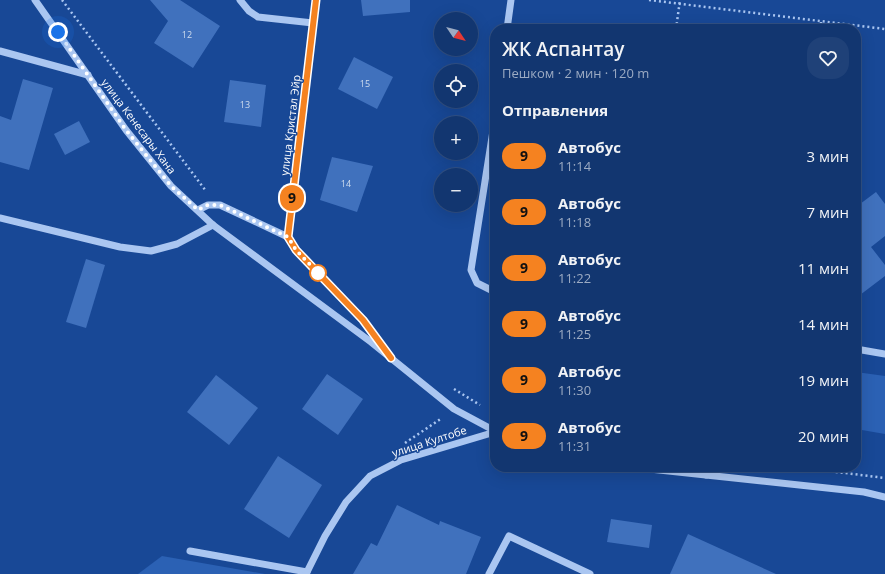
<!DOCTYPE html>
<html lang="ru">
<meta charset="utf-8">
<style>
:root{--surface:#123670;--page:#1f4178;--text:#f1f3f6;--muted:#9cabc3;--line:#315083}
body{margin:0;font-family:"Open Sans",sans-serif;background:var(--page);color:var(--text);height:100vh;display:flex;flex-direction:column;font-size:15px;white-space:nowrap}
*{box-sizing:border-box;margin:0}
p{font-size:13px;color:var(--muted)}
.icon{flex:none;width:22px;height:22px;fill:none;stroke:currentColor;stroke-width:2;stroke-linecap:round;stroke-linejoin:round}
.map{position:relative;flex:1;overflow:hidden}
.sheet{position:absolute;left:490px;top:24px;width:371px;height:448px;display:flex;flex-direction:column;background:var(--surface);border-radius:16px;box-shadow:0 4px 16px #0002,0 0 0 1px var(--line)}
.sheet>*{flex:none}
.badge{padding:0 8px;border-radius:13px;font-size:14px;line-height:26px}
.needle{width:26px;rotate:125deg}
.fabs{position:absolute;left:434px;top:12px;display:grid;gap:8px}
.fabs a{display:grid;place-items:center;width:44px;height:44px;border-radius:50%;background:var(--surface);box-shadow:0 4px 16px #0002,0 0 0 1px var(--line);font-size:20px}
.you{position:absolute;width:20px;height:20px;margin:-10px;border:3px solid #fff;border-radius:50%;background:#1a73e8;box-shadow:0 0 0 6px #1a73e833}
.map>.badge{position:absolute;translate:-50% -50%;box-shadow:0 0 0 2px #fff}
h2{padding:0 12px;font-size:15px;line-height:36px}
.round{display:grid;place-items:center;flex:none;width:42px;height:42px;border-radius:16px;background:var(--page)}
.head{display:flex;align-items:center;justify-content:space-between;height:68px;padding:0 12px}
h1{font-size:19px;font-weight:600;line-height:30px}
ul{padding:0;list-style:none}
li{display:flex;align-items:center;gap:12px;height:56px;padding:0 12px}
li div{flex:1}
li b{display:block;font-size:15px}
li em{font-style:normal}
li .badge{min-width:44px;font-weight:700;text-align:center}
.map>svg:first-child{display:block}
.green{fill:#2b61b4}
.building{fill:#4071bd}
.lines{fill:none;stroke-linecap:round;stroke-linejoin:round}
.path{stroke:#aac6f1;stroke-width:2.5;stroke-dasharray:2 3;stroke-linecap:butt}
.minor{stroke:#aac6f1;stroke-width:7}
.line-casing{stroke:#fff;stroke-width:9}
.line{stroke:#f58220;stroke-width:6}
.walk{stroke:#fff;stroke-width:4;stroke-dasharray:0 7.2}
.stop-dot{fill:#fff;stroke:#f58220;stroke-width:2}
.labels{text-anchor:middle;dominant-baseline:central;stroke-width:3;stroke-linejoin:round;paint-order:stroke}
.number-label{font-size:9px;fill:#cfdcee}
.street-label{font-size:11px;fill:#fff;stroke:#184896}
</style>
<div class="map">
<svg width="885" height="574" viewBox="0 0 885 574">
<rect width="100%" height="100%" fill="#184896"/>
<g class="green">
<path d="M 856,372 L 885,376 L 885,434 L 856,429 Z"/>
<path d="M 162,556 L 265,574 L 138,574 Z"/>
</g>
<g class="building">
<path d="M 150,0 L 180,0 L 220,26 L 193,68 L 154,43 L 168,21 Z"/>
<path d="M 361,0 L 410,0 L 410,12 L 363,16 Z"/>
<path d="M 354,57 L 393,77 L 377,109 L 338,89 Z"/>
<path d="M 23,79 L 53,88 L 29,170 L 0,162 L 0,116 L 11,120 Z"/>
<path d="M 230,80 L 266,85 L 261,127 L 224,122 Z"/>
<path d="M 79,121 L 90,142 L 65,155 L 54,134 Z"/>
<path d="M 332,157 L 373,166 L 357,212 L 320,200 Z"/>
<path d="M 876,192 L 885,204 L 885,236 L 871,247 L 885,265 L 885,276 L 856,298 L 856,207 Z"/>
<path d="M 86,259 L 105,265 L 86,328 L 66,322 Z"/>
<path d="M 327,374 L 363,399 L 338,435 L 302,409 Z"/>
<path d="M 216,375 L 258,408 L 229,445 L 187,412 Z"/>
<path d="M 278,456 L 322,485 L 289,538 L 244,509 Z"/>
<path d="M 397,505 L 439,525 L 440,521 L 481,537 L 466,574 L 353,574 L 371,543 L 377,546 Z"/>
<path d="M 611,519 L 652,525 L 649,548 L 607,542 Z"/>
<path d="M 688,534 L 776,574 L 670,574 Z"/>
</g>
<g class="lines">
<g class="path">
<path d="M 62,0 L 206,191"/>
<path d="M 649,0 L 885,29"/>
<path d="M 676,29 L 680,0"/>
<path d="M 821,29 L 821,21"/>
<path d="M 454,389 L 480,405"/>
<path d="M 405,443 L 442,418"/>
<path d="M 796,467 L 885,478"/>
</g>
<g class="minor">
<path d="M 35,0 L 126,130 L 171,186 L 213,225 L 371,342 L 454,409 L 495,431"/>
<path d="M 240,0 L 249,11 L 258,17 L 313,23"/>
<path d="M 316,0 L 288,237 L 296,250 L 363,320 L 386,351"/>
<path d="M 507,29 L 511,0"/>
<path d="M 0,51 L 88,75"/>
<path d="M 495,118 L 471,270 L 477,283 L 495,292"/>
<path d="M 198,210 L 208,205 L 220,205 L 288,237"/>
<path d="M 0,218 L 120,247 L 151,251 L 177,244 L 213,225"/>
<path d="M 856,349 L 885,354"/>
<path d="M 631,467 L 864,492 L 885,497"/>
<path d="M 706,475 L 707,467"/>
<path d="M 190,551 L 307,572"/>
<path d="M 306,574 L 325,536 L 346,502 L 370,476 L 401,460 L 495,432"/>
<path d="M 489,574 L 509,536 L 590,574"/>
</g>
</g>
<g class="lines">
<defs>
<path id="line" d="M 316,0 L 288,237 L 296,250 L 363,320 L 391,358"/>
</defs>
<use href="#line" class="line-casing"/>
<use href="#line" class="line"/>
<path class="walk" d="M 58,32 L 126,130 L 171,186 L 198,210 L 208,205 L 220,205 L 288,237 L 296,250 L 318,273"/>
</g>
<circle class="stop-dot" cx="318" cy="273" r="8"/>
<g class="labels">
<g class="number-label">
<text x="187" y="34">12</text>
<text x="365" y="83">15</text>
<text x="245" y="104">13</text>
<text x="346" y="183">14</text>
</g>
<g class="street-label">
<text transform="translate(290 125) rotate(-83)">улица Кристал Эйр</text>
<text transform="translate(139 126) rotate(53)">улица Кенесары Хана</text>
<text transform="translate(429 441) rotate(-18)">улица Култобе</text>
</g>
</g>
</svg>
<div class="fabs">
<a><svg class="needle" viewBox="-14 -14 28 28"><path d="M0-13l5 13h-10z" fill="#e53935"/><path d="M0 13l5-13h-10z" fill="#9cabc3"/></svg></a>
<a><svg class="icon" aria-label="locate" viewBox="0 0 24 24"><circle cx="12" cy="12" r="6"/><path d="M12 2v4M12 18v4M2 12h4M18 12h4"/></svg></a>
<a>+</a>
<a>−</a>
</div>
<div class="you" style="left:58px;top:32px"></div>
<b class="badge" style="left:292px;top:198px;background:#f58220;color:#111">9</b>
<section class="sheet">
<div class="head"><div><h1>ЖК Аспантау</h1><p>Пешком · 2 мин · 120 m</p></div><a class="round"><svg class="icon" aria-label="heart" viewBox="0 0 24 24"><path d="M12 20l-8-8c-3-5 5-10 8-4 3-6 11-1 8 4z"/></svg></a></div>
<h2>Отправления</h2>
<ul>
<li><span class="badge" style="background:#f58220;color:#111">9</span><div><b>Автобус</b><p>11:14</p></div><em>3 мин</em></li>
<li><span class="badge" style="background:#f58220;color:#111">9</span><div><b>Автобус</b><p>11:18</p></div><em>7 мин</em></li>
<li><span class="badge" style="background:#f58220;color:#111">9</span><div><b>Автобус</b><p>11:22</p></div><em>11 мин</em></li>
<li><span class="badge" style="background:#f58220;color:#111">9</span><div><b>Автобус</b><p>11:25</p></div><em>14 мин</em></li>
<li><span class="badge" style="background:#f58220;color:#111">9</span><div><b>Автобус</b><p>11:30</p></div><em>19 мин</em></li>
<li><span class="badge" style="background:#f58220;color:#111">9</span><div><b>Автобус</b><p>11:31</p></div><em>20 мин</em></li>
</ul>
</section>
</div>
